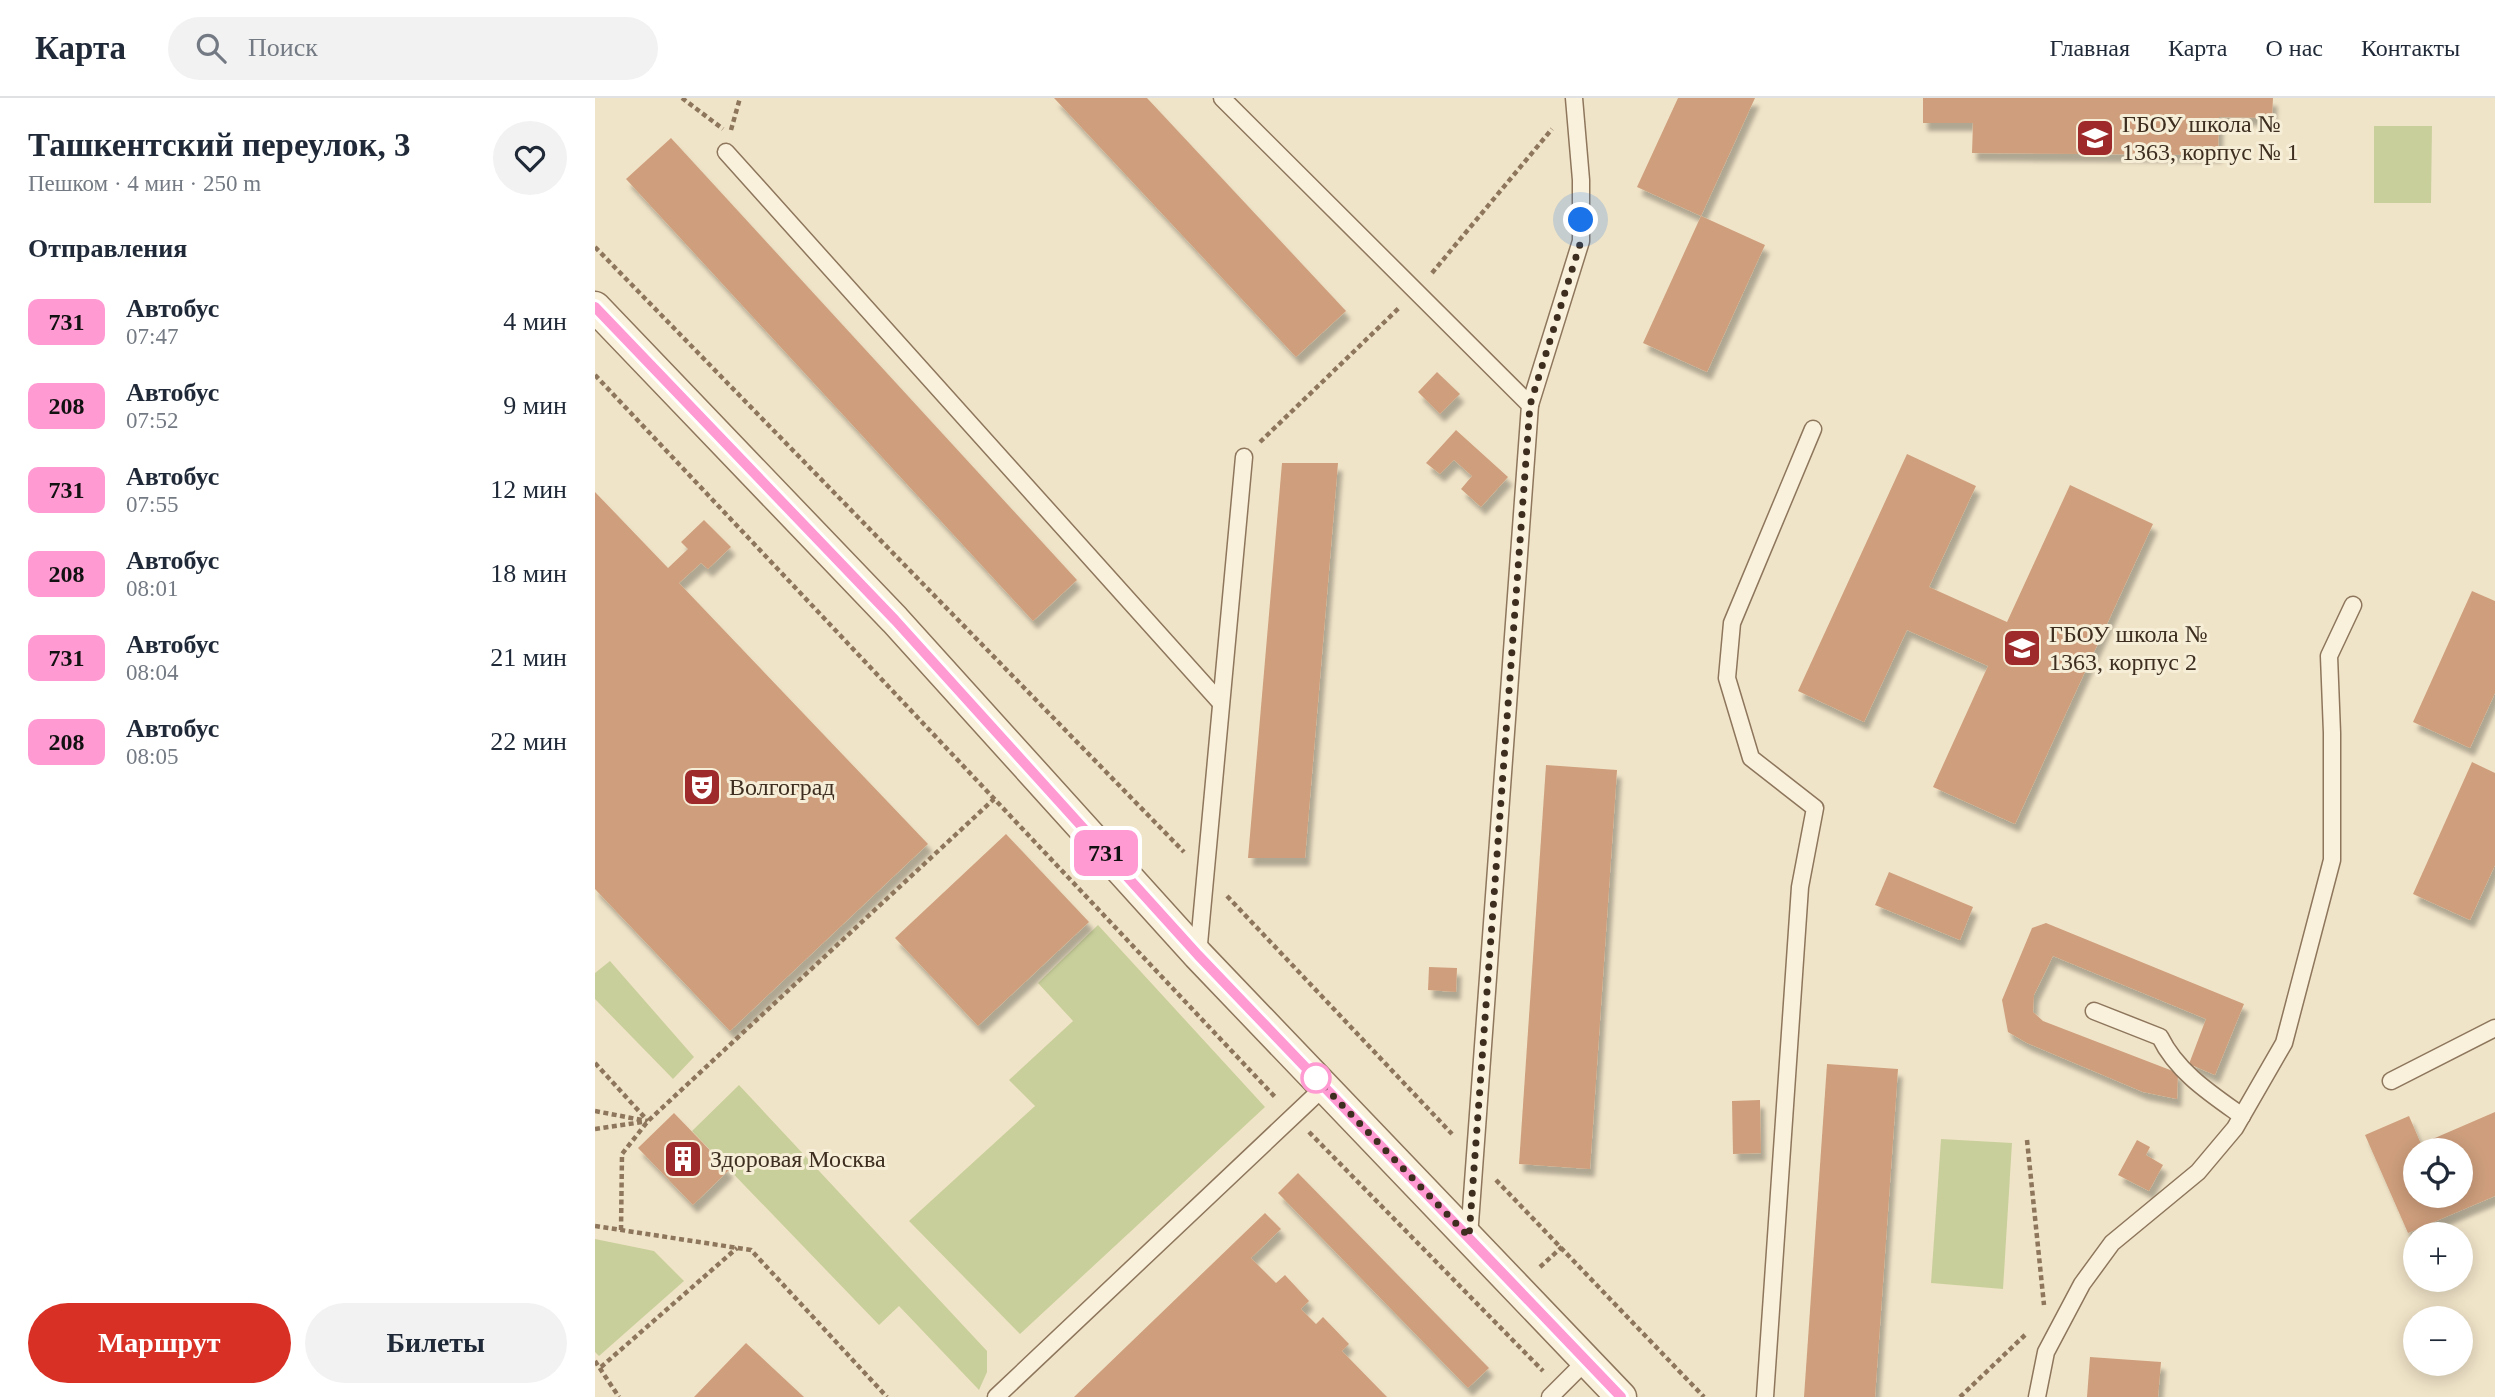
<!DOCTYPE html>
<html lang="ru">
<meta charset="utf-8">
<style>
:root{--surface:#fff;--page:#f2f2f3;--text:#1f2937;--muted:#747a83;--line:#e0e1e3;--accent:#d93025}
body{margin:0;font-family:"Times New Roman",serif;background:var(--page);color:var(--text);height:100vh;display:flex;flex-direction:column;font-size:26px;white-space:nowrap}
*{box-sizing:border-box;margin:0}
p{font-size:23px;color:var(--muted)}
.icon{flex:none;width:38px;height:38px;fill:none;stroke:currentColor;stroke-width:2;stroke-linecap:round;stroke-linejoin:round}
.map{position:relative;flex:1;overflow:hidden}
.panel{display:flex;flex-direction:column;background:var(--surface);width:595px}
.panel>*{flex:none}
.badge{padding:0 14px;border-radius:10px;font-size:24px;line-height:46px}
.tools{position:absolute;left:1808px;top:1040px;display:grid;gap:14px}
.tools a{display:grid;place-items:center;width:70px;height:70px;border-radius:50%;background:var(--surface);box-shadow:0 4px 18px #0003;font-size:35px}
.you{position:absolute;width:35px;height:35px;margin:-18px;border:5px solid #fff;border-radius:50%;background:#1a73e8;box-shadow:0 0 0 10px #1a73e833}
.map>.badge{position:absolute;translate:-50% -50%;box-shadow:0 0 0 4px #fff}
h2{padding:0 28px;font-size:26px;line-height:63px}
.round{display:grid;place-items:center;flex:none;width:74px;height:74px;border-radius:37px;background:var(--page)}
.overview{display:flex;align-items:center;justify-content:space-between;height:119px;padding:0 28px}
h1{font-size:33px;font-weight:800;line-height:52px}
.primary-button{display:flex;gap:14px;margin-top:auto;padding:14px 28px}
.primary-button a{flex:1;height:80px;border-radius:42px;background:var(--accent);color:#fff;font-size:28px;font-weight:800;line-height:80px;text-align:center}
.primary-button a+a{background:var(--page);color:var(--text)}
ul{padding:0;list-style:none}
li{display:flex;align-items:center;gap:21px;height:84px;padding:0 28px}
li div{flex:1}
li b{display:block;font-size:26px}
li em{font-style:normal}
li .badge{min-width:77px;font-weight:700;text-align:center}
header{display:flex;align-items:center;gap:42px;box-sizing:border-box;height:98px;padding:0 35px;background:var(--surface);border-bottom:2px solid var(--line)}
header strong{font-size:33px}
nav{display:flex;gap:38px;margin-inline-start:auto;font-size:24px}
.search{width:490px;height:63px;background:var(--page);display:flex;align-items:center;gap:18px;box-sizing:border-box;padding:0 24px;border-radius:38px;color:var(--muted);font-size:26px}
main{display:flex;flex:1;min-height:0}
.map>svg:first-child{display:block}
.green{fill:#c9cf9b}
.building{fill:#cf9f7d;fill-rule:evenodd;filter:url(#shadow)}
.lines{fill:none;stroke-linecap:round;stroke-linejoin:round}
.service-casing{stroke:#8d765c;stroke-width:19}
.minor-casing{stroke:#8d765c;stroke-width:33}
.path{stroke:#8d765c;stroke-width:4.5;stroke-dasharray:5 3.5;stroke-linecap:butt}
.service{stroke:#faf1dc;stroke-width:16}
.minor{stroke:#faf1dc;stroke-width:30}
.line-casing{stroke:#fff;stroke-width:16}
.line{stroke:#ff9ad2;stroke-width:10}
.walk{stroke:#3d2e20;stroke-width:7;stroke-dasharray:0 12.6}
.stop-dot{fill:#fff;stroke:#ff9ad2;stroke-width:3.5}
.labels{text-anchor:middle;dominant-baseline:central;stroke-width:6;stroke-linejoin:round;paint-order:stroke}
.poi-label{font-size:24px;fill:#3d2e20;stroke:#f7eed8;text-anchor:start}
</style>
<header>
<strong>Карта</strong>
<div class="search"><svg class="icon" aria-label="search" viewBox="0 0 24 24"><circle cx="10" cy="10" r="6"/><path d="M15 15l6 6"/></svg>Поиск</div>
<nav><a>Главная</a><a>Карта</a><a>О нас</a><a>Контакты</a></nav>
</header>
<main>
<section class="panel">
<div class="overview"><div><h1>Ташкентский переулок, 3</h1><p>Пешком · 4 мин · 250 m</p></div><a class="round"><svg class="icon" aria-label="heart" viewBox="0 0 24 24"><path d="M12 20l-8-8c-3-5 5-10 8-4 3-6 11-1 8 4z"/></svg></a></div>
<h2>Отправления</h2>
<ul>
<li><span class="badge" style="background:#ff9ad2;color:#111">731</span><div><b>Автобус</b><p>07:47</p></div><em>4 мин</em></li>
<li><span class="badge" style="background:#ff9ad2;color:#111">208</span><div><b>Автобус</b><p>07:52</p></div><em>9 мин</em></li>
<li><span class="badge" style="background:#ff9ad2;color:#111">731</span><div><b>Автобус</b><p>07:55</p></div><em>12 мин</em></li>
<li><span class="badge" style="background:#ff9ad2;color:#111">208</span><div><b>Автобус</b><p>08:01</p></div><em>18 мин</em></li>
<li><span class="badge" style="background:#ff9ad2;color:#111">731</span><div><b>Автобус</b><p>08:04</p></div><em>21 мин</em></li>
<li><span class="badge" style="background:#ff9ad2;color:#111">208</span><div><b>Автобус</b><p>08:05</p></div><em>22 мин</em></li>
</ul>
<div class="primary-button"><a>Маршрут</a><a>Билеты</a></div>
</section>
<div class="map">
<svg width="1900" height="1299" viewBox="0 0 1900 1299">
<defs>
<filter id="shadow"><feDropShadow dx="4.5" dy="8" stdDeviation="2" flood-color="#0004"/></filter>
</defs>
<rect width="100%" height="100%" fill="#f0e4c8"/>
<g class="green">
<path d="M 1779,28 L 1837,28 L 1836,105 L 1779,105 Z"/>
<path d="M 503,827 L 670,1009 L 425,1236 L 314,1123 L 440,1008 L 414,982 L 478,923 L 443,885 Z"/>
<path d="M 15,863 L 99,959 L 78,981 L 0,901 L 0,875 Z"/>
<path d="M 144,987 L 392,1253 L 392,1274 L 384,1292 L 304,1208 L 284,1227 L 97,1033 Z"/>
<path d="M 1346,1041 L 1417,1045 L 1408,1191 L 1336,1185 Z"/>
<path d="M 0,1141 L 59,1153 L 89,1183 L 4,1258 L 0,1254 Z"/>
</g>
<g class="building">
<path d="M 459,0 L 552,0 L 751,213 L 701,259 Z"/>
<path d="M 1083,0 L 1160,0 L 1106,118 L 1042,89 Z"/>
<path d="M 1328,0 L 1678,0 L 1677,20 L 1624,19 L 1623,57 L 1377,55 L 1378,25 L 1328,25 Z"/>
<path d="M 76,40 L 482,482 L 438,523 L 31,81 Z"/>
<path d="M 1106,118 L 1170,147 L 1112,274 L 1048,245 Z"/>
<path d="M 842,274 L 865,296 L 845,316 L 823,294 Z"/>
<path d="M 861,332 L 913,379 L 886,409 L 866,391 L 877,378 L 859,362 L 845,376 L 831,365 Z"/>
<path d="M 1312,356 L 1381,388 L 1334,489 L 1412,524 L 1475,387 L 1558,426 L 1420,726 L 1338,689 L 1393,568 L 1312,532 L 1269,624 L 1203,593 Z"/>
<path d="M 687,365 L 743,365 L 710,760 L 653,760 Z"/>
<path d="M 0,394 L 73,470 L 93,451 L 86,444 L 109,422 L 136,449 L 113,471 L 106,465 L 84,485 L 333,746 L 135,933 L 0,791 Z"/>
<path d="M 1877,493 L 1900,503 L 1900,595 L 1875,650 L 1818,624 Z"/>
<path d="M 1877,664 L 1900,675 L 1900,767 L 1875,822 L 1818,796 Z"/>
<path d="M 951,667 L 1022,672 L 995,1071 L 924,1066 Z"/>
<path d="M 411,736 L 494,824 L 383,928 L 300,840 Z"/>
<path d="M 1294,774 L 1378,809 L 1365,842 L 1280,807 Z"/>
<path d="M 1451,825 L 1649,906 L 1620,977 L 1594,966 L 1611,921 L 1458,858 L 1439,897 L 1438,914 L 1448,923 L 1583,975 L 1582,1001 L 1548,994 L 1432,945 L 1413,934 L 1407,902 L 1437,830 Z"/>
<path d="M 834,869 L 862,870 L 861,894 L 833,892 Z"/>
<path d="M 1232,966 L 1303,971 L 1280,1299 L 1209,1299 Z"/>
<path d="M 1165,1002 L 1166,1055 L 1138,1056 L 1137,1003 Z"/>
<path d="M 1900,1014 L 1900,1098 L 1813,1135 L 1770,1037 L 1814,1018 L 1826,1046 ZM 1820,1052 L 1866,1052 L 1866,1097 L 1820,1097 Z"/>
<path d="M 79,1015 L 134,1072 L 98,1107 L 43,1050 Z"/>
<path d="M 1542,1042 L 1555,1049 L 1551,1057 L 1568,1067 L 1554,1093 L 1523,1077 Z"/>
<path d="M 703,1075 L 894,1270 L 873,1290 L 683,1095 Z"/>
<path d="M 670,1115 L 686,1131 L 656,1160 L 681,1185 L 690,1177 L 714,1203 L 706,1211 L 721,1226 L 728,1219 L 754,1246 L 747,1253 L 792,1299 L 479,1299 Z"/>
<path d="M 151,1245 L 209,1299 L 99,1299 Z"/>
<path d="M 1495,1259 L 1566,1264 L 1563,1299 L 1492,1299 Z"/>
</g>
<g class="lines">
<defs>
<g id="service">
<path d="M 627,0 L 935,307 L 874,1139"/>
<path d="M 131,54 L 625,604"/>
<path d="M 935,307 L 986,143 L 986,82 L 979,0"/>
<path d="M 603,857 L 649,359"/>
<path d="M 1499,913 L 1565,939 C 1582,974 1616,996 1647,1018"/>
<path d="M 1796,983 L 1900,930"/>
<path d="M 401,1299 L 729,989"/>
<path d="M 955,1299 L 991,1263"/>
<path d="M 1170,1299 L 1205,789 L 1220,710 L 1156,660 L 1132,580 L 1137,525 L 1218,331"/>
<path d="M 1442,1299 L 1451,1254 L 1487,1186 L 1517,1145 L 1603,1074 L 1640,1030 L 1689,945 L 1737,762 L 1737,635 L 1734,558 L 1758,507"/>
</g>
<path id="minor" d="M 0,209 L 300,522 L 603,857 L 1026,1299"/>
</defs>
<use href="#service" class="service-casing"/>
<use href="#minor" class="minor-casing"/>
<g class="path">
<path d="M 87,0 L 128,31"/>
<path d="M 136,32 L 145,0"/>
<path d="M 0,149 L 589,754"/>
<path d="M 837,175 L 957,31"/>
<path d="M 0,277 L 681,1000"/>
<path d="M 665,344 L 805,209"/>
<path d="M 632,798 L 857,1036"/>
<path d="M 0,965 L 53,1023"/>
<path d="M 0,1013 L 52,1023"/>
<path d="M 0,1031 L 48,1024"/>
<path d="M 714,1034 L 948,1273"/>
<path d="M 1432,1042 L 1449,1207"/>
<path d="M 901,1082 L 1109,1299"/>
<path d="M 0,1128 L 156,1152 L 292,1299"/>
<path d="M 26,1132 L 27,1056 L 53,1023 L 399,701"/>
<path d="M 945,1169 L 967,1149"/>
<path d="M 0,1263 L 24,1299"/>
<path d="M 6,1269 L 142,1150"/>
<path d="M 1365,1299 L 1430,1237"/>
</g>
<use href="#service" class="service"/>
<use href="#minor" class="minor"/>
</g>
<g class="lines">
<defs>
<path id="line" d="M 0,209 L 300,522 L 603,857 L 1026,1299"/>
</defs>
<use href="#line" class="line-casing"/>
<use href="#line" class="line"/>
<path class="walk" d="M 721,980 L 874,1139 L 935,307 L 986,143 L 986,122"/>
</g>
<defs>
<symbol id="school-square" viewBox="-11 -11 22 22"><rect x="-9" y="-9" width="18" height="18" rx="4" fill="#9e2a2b" stroke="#f7eed8"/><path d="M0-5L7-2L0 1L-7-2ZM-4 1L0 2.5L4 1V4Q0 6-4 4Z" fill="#fff"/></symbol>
<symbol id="theatre-square" viewBox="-11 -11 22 22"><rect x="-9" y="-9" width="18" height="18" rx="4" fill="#9e2a2b" stroke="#f7eed8"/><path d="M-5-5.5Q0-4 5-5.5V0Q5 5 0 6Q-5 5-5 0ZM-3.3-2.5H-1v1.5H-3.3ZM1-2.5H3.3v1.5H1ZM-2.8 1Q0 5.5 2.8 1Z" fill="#fff"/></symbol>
<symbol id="building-square" viewBox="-11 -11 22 22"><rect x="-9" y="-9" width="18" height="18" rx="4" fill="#9e2a2b" stroke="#f7eed8"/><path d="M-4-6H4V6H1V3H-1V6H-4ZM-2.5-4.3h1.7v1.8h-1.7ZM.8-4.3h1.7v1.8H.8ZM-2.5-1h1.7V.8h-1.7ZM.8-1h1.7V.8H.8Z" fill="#fff"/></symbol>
</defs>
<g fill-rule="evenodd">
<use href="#school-square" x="1478" y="18" width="44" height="44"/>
<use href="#school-square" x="1405" y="528" width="44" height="44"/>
<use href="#theatre-square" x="85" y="667" width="44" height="44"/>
<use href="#building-square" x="66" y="1039" width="44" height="44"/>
</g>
<circle class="stop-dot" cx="721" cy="980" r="14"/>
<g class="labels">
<g class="poi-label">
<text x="1527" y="26">ГБОУ школа №<tspan x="1527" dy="28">1363, корпус № 1</tspan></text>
<text x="1454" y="536">ГБОУ школа №<tspan x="1454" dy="28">1363, корпус 2</tspan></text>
<text x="134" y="689">Волгоград</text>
<text x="115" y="1061">Здоровая Москва</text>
</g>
</g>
</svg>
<div class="tools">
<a><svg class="icon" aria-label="locate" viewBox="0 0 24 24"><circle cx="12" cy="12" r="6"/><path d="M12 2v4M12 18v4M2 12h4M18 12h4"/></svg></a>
<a>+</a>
<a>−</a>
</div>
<div class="you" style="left:986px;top:122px"></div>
<b class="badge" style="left:511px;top:755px;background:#ff9ad2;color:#111">731</b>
</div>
</main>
